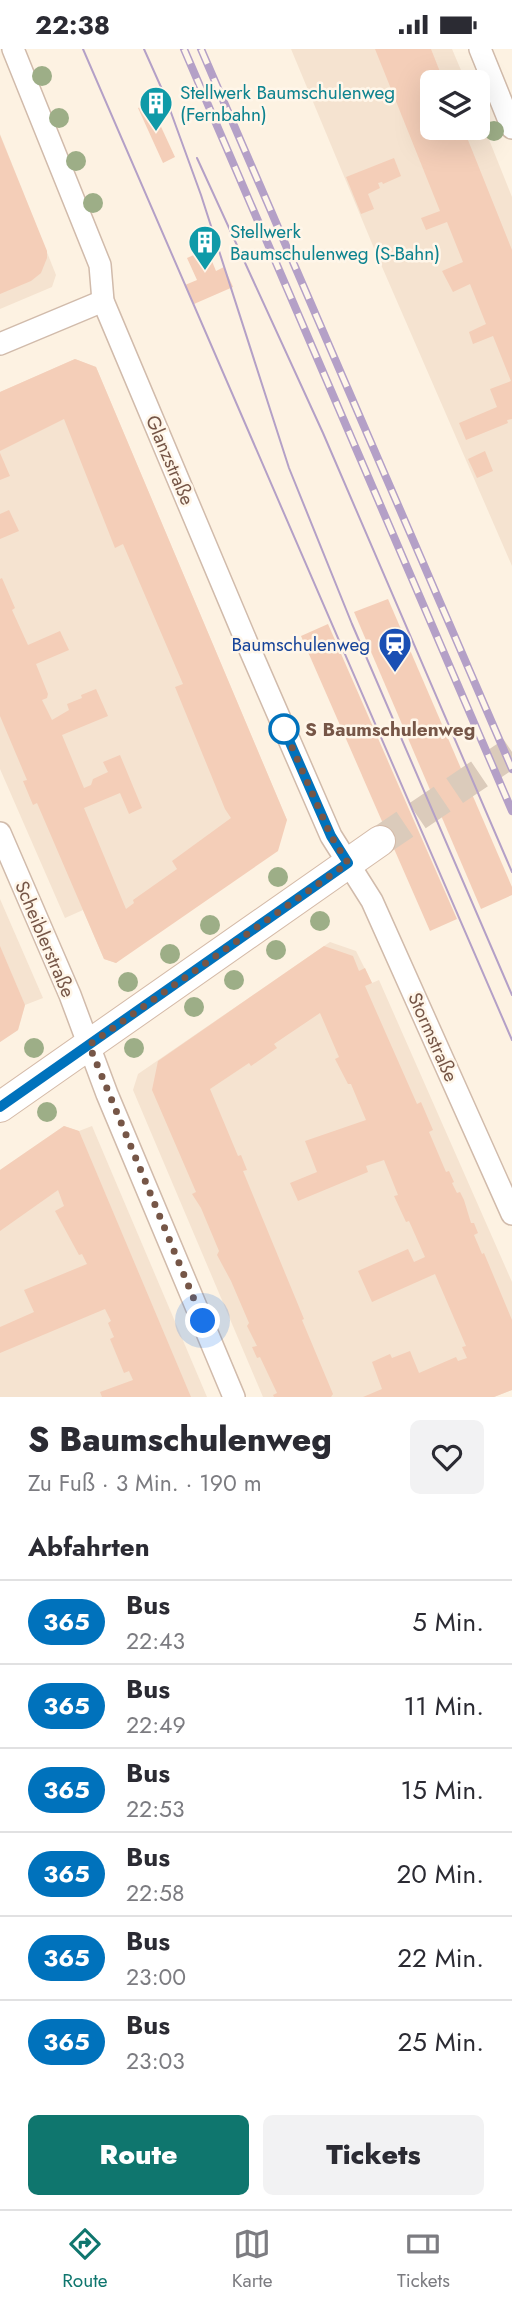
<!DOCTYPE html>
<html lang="de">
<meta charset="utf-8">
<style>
:root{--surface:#fff;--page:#f2f2f3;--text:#2b2b33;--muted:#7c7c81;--line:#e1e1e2;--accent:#0f766e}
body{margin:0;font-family:Jost,sans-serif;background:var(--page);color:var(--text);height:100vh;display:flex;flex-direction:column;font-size:26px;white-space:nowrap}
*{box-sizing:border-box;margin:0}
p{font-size:23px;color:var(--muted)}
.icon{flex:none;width:38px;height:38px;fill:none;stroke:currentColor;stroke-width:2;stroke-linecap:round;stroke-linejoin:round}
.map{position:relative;height:1348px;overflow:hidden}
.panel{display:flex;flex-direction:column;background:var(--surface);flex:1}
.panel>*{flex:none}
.badge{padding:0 14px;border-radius:23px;font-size:24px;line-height:46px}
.tools{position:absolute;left:420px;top:21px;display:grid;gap:14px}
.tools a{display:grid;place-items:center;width:70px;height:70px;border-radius:10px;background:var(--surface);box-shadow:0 7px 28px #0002;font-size:35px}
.you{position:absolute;width:35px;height:35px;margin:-18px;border:5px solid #fff;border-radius:50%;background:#1a73e8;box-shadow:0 0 0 10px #1a73e833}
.map>.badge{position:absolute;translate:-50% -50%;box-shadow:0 0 0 4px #fff}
h2{padding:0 28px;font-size:26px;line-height:63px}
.round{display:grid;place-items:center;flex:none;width:74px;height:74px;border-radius:10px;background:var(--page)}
.head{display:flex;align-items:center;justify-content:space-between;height:119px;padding:0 28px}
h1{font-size:33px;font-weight:800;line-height:52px}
.cta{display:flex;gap:14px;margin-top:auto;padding:14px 28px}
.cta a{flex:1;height:80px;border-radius:10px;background:var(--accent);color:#fff;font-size:28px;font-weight:800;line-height:80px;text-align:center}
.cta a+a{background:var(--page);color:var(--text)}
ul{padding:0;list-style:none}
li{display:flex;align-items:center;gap:21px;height:84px;padding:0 28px;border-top:2px solid var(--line)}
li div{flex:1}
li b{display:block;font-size:26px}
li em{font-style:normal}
li .badge{min-width:77px;font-weight:700;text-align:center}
.status{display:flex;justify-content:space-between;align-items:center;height:49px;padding:0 35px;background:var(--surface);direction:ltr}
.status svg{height:19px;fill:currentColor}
.tabs{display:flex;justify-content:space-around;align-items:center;height:98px;border-top:2px solid var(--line);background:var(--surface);font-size:19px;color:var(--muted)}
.tabs a{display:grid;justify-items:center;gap:4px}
.tabs .current{color:var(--accent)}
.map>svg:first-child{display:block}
.residential{fill:#f5e3d0}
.building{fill:#f4ceb8}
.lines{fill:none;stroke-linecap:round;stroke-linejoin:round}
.secondary-tunnel{stroke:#dbcbbb;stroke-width:30;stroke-dasharray:30 15;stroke-linecap:butt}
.street-casing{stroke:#d1bbab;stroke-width:24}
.secondary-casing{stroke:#d4baa8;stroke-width:32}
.street{stroke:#fff;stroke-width:21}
.secondary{stroke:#fff;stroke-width:30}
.tram{stroke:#b4a0c7;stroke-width:2}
.rail-casing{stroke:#b4a0c7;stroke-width:8}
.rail{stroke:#fff6e9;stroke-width:5;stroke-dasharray:16;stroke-linecap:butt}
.tree{fill:#9dae87}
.line-casing{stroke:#fff;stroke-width:16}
.line{stroke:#0072bc;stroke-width:10}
.walk{stroke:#765647;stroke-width:7;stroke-dasharray:0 12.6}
.stop-dot{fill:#fff;stroke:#0072bc;stroke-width:3.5}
.labels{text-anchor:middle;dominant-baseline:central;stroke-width:5;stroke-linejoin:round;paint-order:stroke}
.culture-label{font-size:19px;fill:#0d838f;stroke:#fff6e9;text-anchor:start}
.street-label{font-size:19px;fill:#765647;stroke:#fff6e9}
.transit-label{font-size:19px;fill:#164399;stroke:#fff6e9;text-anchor:end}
.stop-label{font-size:19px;font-weight:bold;fill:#765647;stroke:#fff6e9;text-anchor:start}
</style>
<div class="status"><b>22:38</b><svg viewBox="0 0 49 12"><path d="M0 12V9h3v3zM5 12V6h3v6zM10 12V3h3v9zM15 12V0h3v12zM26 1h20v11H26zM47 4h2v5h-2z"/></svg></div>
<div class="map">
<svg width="512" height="1348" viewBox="0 0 512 1348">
<rect width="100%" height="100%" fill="#fdf2e2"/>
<g class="residential">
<path d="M 291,0 L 452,0 L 466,33 L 432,33 L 432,79 L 478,79 L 478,63 L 512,148 L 512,517 L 376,204 Z"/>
<path d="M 0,85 L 56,226 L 52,238 L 0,260 Z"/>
<path d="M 75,310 L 96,318 L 287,771 L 116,914 L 104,910 L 83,861 L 65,869 L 0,720 L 0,343 Z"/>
<path d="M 0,850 L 43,949 L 25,956 L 18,981 L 0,993 Z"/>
<path d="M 330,893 L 356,902 L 372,934 L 379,931 L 512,1233 L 512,1341 L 494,1348 L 263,1348 L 133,1041 L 138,1025 Z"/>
<path d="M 64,1077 L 79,1082 L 92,1077 L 207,1348 L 0,1348 L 0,1121 Z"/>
</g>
<g class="building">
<path d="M 375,0 L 431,0 L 444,33 L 432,33 L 432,79 L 462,79 L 464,81 L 512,201 L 512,370 L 507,371 L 508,374 L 466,391 L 459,374 L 497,358 L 490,340 L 511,332 L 493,287 L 473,295 L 469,283 L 486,275 L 470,235 L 453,243 L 442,222 L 463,213 L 447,173 L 426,181 L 421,169 L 440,162 Z"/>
<path d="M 150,54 L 175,108 L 163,114 L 138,59 Z"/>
<path d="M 0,86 L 47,202 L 47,209 L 41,224 L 31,232 L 0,245 Z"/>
<path d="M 394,109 L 401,127 L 383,135 L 382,133 L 378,134 L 380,139 L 368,145 L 374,160 L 361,165 L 346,128 Z"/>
<path d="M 207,200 L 216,222 L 224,218 L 233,238 L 194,255 L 185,236 L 197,231 L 187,209 Z"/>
<path d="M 75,310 L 96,318 L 287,771 L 278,802 L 116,914 L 104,910 L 37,754 L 33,756 L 23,732 L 27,731 L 0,667 L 0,530 L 2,529 L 15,559 L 12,561 L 28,596 L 60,582 L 69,601 L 36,615 L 48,645 L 47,649 L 42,651 L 52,671 L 69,661 L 67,655 L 82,649 L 81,646 L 96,640 L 108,667 L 62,686 L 84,739 L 91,736 L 93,730 L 108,723 L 103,713 L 120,706 L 142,759 L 129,765 L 120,744 L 84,759 L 126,860 L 134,854 L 133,851 L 177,820 L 172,812 L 231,769 L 225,760 L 175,638 L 183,635 L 123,495 L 115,499 L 64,370 L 0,402 L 0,343 Z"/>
<path d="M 485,402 L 493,422 L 477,429 L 468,410 Z"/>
<path d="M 0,404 L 10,427 L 0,431 Z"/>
<path d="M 9,461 L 19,482 L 0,490 L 0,465 Z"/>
<path d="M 388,550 L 512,838 L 512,846 L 481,860 L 354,563 Z"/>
<path d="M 328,575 L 457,870 L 430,882 L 301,587 Z"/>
<path d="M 0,897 L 25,956 L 18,981 L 0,993 Z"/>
<path d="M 324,897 L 353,907 L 359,922 L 365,919 L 372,934 L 365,937 L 417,1055 L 421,1053 L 433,1081 L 429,1083 L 446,1123 L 449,1122 L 454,1133 L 452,1134 L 457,1144 L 460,1143 L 464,1151 L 471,1174 L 474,1174 L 478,1184 L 474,1186 L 482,1205 L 484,1204 L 512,1271 L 512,1341 L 494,1348 L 363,1348 L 382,1340 L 372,1313 L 390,1305 L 392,1309 L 410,1302 L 419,1324 L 456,1308 L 458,1312 L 467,1309 L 462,1298 L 466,1297 L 435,1225 L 372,1253 L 358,1222 L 408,1200 L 414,1213 L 425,1208 L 409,1172 L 406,1173 L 394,1147 L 398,1146 L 384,1111 L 366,1117 L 368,1123 L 298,1152 L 290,1134 L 317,1123 L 305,1092 L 366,1071 L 351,1035 L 348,1035 L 335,1010 L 339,1008 L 320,964 L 274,995 L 277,999 L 251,1017 L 249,1014 L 210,1040 L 238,1107 L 241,1106 L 247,1121 L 243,1122 L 304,1270 L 302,1271 L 333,1345 L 331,1348 L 274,1348 L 273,1346 L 277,1344 L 260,1308 L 257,1309 L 252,1298 L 257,1297 L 247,1277 L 249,1274 L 231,1232 L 217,1206 L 219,1202 L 201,1159 L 192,1145 L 196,1143 L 152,1041 L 158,1012 Z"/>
<path d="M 64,1077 L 79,1082 L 191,1348 L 102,1348 L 100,1343 L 133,1331 L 129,1322 L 124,1324 L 110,1290 L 114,1288 L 108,1274 L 111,1272 L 105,1260 L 0,1304 L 0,1278 L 34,1263 L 24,1241 L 87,1215 L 82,1205 L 79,1206 L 55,1162 L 64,1157 L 58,1141 L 0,1182 L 0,1121 Z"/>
</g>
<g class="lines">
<path class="secondary-tunnel" d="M 380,792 L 512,703"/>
<defs>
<g id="street">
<path d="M 13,0 L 100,216 L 103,252 L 247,594 L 331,787 L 372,852 L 512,1165"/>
<path d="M 480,0 L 512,79"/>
<path d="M 0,295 L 103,252"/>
<path d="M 0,784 L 70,946 L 107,1045 L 234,1348"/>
</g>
<path id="secondary" d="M 0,1058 L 380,792"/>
</defs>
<use href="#street" class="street-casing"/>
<use href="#secondary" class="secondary-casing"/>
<use href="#street" class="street"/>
<use href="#secondary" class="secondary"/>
<g class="tram">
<path d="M 83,0 L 512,991"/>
<path d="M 144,0 L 165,47 L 201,146 L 289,419 L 352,575 L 512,946"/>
<path d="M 197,109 L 323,384 L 512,823"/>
</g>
<defs>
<g id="rail">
<path d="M 184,0 L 512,762"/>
<path d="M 201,0 L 512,720"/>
</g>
</defs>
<use href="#rail" class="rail-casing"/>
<use href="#rail" class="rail"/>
</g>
<g class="tree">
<circle cx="42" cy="27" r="10"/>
<circle cx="59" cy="69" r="10"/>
<circle cx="494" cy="82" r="10"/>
<circle cx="76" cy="112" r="10"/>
<circle cx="93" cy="154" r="10"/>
<circle cx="278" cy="828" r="10"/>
<circle cx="320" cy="872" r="10"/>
<circle cx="210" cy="876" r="10"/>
<circle cx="276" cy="901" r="10"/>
<circle cx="170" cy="905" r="10"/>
<circle cx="234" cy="931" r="10"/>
<circle cx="128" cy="933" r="10"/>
<circle cx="194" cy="958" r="10"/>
<circle cx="34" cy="999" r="10"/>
<circle cx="134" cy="999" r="10"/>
<circle cx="47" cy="1063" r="10"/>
</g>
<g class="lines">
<defs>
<path id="line" d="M 0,1058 L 348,814 L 331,787 L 284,680"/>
</defs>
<use href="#line" class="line-casing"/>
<use href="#line" class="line"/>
<path class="walk" d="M 203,1272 L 89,996 L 348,814 L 331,787 L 284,680"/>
</g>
<defs>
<symbol id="building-pin" viewBox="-11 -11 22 30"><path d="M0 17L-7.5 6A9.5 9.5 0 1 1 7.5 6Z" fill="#0f9aa8" stroke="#fff6e9"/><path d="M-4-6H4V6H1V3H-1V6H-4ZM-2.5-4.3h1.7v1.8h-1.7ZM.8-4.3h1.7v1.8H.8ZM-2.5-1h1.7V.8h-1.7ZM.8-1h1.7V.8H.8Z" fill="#fff"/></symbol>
<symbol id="station-pin" viewBox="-11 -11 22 30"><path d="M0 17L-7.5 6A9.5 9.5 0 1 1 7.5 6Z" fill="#1a4fb4" stroke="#fff6e9"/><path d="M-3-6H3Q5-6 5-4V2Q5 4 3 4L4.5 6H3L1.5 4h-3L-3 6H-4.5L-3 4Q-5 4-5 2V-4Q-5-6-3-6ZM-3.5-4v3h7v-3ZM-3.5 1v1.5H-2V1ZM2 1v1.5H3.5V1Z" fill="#fff"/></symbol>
</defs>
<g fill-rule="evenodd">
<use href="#building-pin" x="137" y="35" width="38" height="52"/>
<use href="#building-pin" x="186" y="174" width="38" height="52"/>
<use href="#station-pin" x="376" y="576" width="38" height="52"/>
</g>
<circle class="stop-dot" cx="284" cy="680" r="14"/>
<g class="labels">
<g class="culture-label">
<text x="180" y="43">Stellwerk Baumschulenweg<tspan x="180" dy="22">(Fernbahn)</tspan></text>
<text x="230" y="182">Stellwerk<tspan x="230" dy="22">Baumschulenweg (S-Bahn)</tspan></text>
</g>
<g class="street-label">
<text transform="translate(170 411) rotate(67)">Glanzstraße</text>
<text transform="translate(45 890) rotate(67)">Scheiblerstraße</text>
<text transform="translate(433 988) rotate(66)">Stormstraße</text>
</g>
<g class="transit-label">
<text x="370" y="595">Baumschulenweg</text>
</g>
<g class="stop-label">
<text x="305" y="680">S Baumschulenweg</text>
</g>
</g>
</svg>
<div class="tools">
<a><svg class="icon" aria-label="layers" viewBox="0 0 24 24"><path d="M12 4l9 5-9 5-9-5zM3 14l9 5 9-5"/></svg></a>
</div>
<div class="you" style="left:203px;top:1272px"></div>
</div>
<section class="panel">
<div class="head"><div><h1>S Baumschulenweg</h1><p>Zu Fuß · 3 Min. · 190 m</p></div><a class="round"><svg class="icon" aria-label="heart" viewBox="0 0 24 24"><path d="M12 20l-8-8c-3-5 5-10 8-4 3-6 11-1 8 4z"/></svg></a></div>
<h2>Abfahrten</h2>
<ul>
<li><span class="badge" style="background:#0072bc;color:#fff">365</span><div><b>Bus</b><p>22:43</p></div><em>5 Min.</em></li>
<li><span class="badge" style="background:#0072bc;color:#fff">365</span><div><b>Bus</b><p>22:49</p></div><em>11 Min.</em></li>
<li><span class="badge" style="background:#0072bc;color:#fff">365</span><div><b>Bus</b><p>22:53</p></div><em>15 Min.</em></li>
<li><span class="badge" style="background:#0072bc;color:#fff">365</span><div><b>Bus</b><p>22:58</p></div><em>20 Min.</em></li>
<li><span class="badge" style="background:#0072bc;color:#fff">365</span><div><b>Bus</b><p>23:00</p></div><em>22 Min.</em></li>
<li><span class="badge" style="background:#0072bc;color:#fff">365</span><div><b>Bus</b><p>23:03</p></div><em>25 Min.</em></li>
</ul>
<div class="cta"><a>Route</a><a>Tickets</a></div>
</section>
<nav class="tabs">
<a class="current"><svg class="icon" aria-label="directions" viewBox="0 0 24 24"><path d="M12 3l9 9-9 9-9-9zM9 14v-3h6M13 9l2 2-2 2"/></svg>Route</a>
<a><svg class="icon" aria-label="map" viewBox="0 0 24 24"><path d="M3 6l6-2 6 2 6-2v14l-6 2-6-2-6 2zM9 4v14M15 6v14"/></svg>Karte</a>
<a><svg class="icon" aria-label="tickets" viewBox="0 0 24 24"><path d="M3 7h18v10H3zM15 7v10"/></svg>Tickets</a>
</nav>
